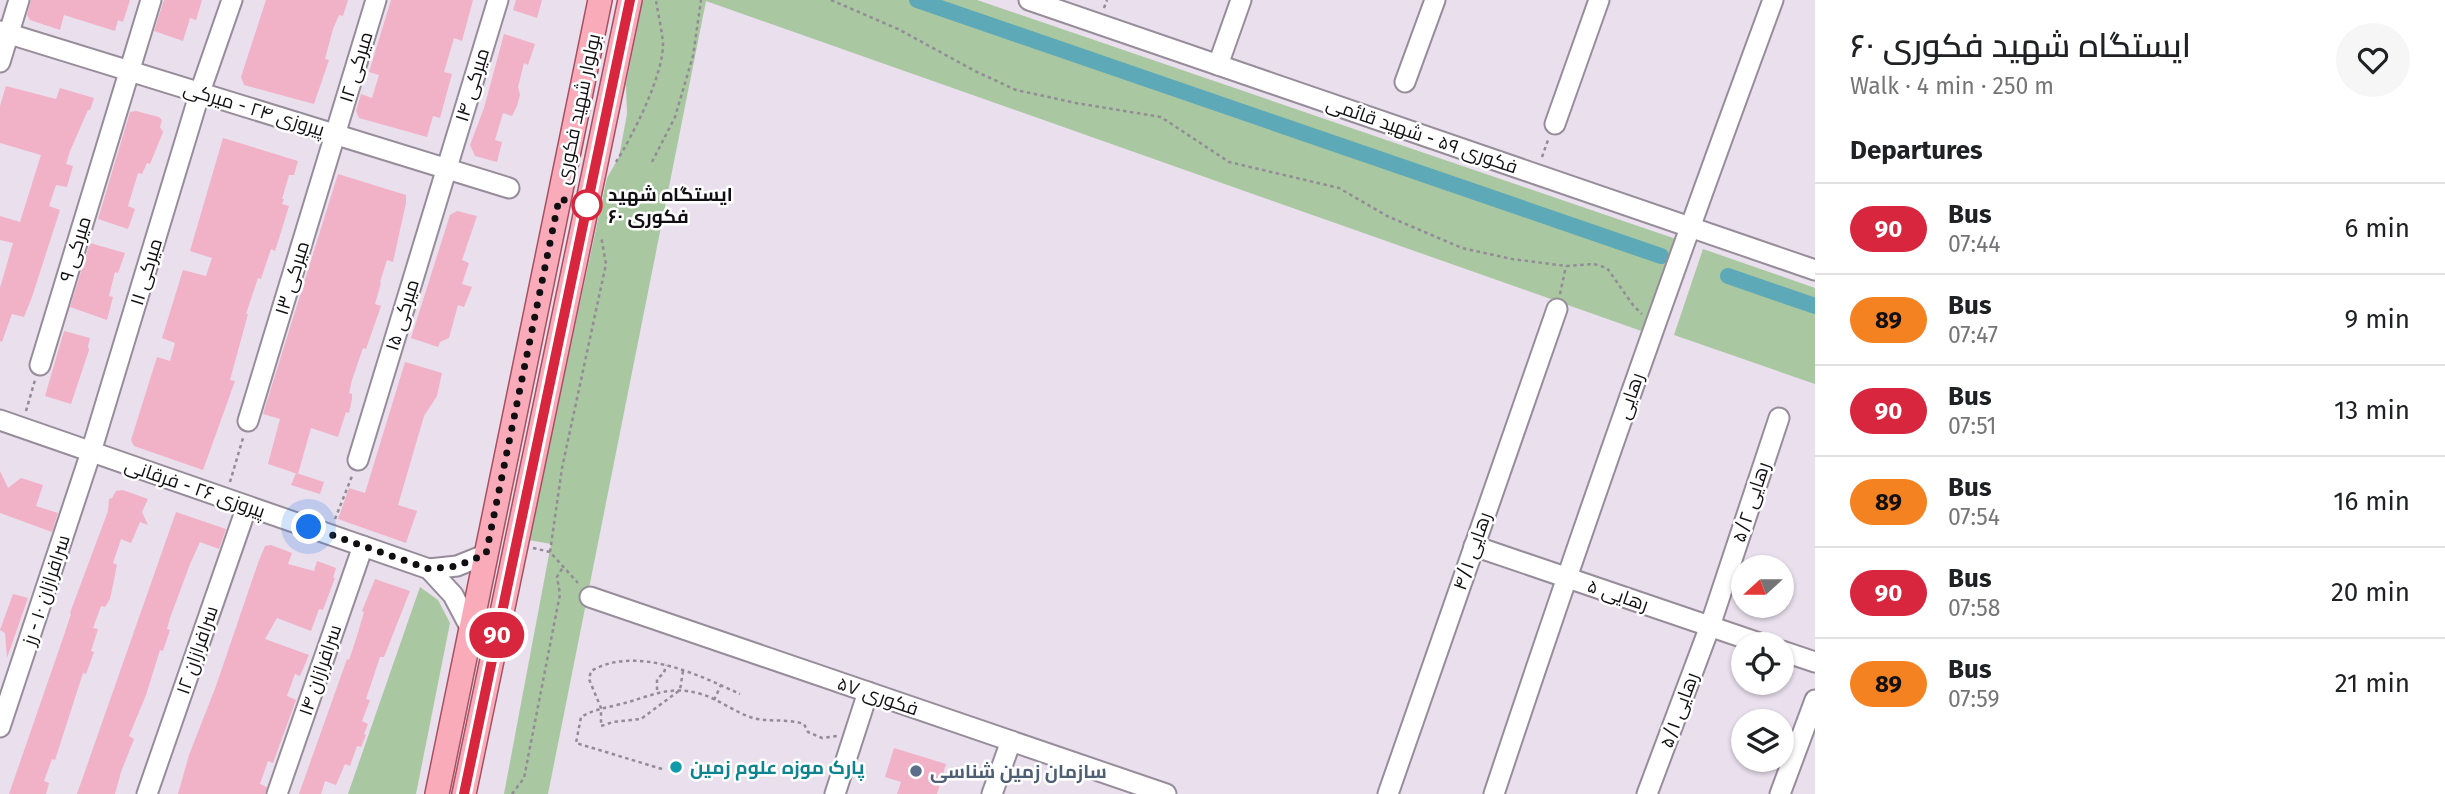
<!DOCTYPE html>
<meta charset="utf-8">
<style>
:root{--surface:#fff;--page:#f6f6f6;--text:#202124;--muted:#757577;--line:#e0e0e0}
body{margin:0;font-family:"Fira Sans",Cairo,sans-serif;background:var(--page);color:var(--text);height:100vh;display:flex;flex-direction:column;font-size:26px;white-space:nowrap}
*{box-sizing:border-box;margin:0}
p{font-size:23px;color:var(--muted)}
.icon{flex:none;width:38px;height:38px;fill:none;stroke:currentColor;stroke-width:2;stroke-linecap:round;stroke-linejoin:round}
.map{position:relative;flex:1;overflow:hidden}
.drawer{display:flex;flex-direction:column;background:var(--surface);width:630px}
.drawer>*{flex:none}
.badge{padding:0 14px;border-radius:23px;font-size:24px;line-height:46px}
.needle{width:46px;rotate:249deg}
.fabs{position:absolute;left:1731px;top:555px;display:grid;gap:14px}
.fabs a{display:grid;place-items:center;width:63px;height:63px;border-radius:50%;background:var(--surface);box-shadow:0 2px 5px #0004;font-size:35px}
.you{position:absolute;width:35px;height:35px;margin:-18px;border:5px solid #fff;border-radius:50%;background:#1a73e8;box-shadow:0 0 0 10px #1a73e833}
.map>.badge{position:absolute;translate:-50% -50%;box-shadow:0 0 0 4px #fff}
h2{padding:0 35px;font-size:26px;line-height:63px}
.round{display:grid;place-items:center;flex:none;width:74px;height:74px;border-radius:37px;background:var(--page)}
.summary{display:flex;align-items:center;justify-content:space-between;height:119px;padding:0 35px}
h1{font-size:33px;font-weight:600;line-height:52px}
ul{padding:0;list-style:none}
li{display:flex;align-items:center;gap:21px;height:91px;padding:0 35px;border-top:2px solid var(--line)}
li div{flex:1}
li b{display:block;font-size:26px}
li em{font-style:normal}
li .badge{min-width:77px;font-weight:700;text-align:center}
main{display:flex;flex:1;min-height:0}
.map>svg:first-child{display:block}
.green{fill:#a9c7a1}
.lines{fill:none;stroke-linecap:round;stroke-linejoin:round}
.canal{stroke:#5ea9b8;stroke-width:16}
.building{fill:#f1b2c7}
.minor-casing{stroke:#978d9a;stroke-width:23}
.major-casing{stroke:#a65061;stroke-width:26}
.path{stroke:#938c96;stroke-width:2.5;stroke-dasharray:3.5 3.5;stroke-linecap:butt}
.minor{stroke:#fff;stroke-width:19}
.major{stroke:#faabb9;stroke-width:23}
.line-casing{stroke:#fff;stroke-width:16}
.line{stroke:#d7263d;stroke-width:10}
.walk{stroke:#120f13;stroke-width:7;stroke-dasharray:0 12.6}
.stop-dot{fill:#fff;stroke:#d7263d;stroke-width:3.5}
.culture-dot{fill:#0f9aa8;stroke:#fff;stroke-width:2.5}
.service-dot{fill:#5c6f8a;stroke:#fff;stroke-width:2.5}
.labels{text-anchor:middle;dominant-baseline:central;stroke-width:5;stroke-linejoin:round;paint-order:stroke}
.street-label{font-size:19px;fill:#120f13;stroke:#fff}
.stop-label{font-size:19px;font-weight:bold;fill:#120f13;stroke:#fff;text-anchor:start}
.culture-label{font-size:19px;font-weight:bold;fill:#0d838f;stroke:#fff;text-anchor:start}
.service-label{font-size:19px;font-weight:bold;fill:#4e5e75;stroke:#fff;text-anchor:start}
</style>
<main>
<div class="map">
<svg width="1815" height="794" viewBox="0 0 1815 794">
<rect width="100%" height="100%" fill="#e9dfed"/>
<g class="green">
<path d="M 643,0 L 977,0 L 1676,239 L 1647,333 L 706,1 L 548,794 L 504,794 L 551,544 L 529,540 L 607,178 L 619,157 L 627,114 L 626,84 Z"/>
<path d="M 1703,249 L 1815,288 L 1815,384 L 1674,335 Z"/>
<path d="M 420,587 L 438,600 L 450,623 L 416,794 L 348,794 Z"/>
</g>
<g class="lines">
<g class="canal">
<path d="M 917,0 L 1661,256"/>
<path d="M 1728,276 L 1815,306"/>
</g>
</g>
<g class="building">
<path d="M 31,0 L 130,0 L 123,22 L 118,20 L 115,31 L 64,15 L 60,30 L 30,20 L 27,15 Z"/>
<path d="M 164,0 L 202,0 L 196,20 L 190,18 L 183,41 L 154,31 Z"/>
<path d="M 266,0 L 348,0 L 343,16 L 339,15 L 333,29 L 325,59 L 329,60 L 314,104 L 244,85 L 241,77 Z"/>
<path d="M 391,0 L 473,0 L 462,41 L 454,38 L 444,72 L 452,74 L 440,118 L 433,116 L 427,137 L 359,118 L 356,111 L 361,94 L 372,98 L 379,75 L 369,72 Z"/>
<path d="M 516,0 L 542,0 L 537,18 L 513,10 Z"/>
<path d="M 504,34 L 535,44 L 528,65 L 524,63 L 518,87 L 520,95 L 517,106 L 512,116 L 503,113 L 495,140 L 502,142 L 497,162 L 475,156 L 470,145 L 484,108 Z"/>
<path d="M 6,86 L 56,99 L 60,88 L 94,98 L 90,110 L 88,110 L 70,151 L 66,164 L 73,166 L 67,187 L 56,185 L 49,206 L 60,210 L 32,297 L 24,317 L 12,314 L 2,342 L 0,341 L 0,288 L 13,243 L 0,240 L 0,216 L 20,222 L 41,155 L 0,143 L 0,106 Z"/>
<path d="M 136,111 L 159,117 L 162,120 L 160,127 L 163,132 L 150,164 L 147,163 L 142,174 L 138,173 L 128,206 L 135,209 L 128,229 L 98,219 L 130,112 Z"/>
<path d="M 223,138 L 298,161 L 294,175 L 289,175 L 282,199 L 284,199 L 282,204 L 289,206 L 281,232 L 275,251 L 271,249 L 261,279 L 258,278 L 246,314 L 248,314 L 230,380 L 235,381 L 203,470 L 134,446 L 131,440 L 157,357 L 170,361 L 175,343 L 162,338 L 183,270 L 206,276 L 212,258 L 190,251 Z"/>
<path d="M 338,174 L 406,195 L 406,203 L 393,262 L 387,260 L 380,282 L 381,283 L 375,304 L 381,306 L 366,349 L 363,348 L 352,380 L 349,393 L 352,394 L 352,399 L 349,413 L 346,412 L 338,437 L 311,428 L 298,474 L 268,464 L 280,419 L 263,414 Z"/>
<path d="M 457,211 L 477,216 L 462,260 L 469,263 L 462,284 L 472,287 L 464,307 L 458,305 L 449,338 L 440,342 L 438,347 L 411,338 L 450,215 Z"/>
<path d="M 90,243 L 125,253 L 118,273 L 115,272 L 109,296 L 113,297 L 107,320 L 70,307 Z"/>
<path d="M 64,331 L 90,338 L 88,346 L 89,350 L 71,404 L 45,396 Z"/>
<path d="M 405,362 L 442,373 L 437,396 L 424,416 L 398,505 L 417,511 L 406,543 L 338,519 L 349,488 L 365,493 Z"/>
<path d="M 0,471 L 8,488 L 21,478 L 43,485 L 36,506 L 58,513 L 52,532 L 0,513 Z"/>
<path d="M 296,473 L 324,482 L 320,494 L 291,485 Z"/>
<path d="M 123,490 L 148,499 L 142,512 L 148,525 L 140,522 L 131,543 L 121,539 L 113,563 L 117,565 L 110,599 L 105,607 L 101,606 L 93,628 L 98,629 L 91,651 L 94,652 L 86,674 L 83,673 L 55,760 L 52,759 L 44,781 L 49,783 L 46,794 L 9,794 L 62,641 L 71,614 L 70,613 L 108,511 L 109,499 L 112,498 L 116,491 Z"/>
<path d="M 176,512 L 226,529 L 219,549 L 200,542 L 190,564 L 170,618 L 167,629 L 170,630 L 163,651 L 160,650 L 146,695 L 129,736 L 134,739 L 121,772 L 115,794 L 77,794 Z"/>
<path d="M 271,545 L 292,553 L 288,564 L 314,571 L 317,561 L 336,568 L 333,578 L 335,578 L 323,610 L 319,609 L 311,631 L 277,618 L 265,639 L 309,655 L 300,676 L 295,674 L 287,696 L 296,700 L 273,763 L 268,761 L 260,784 L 267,787 L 265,794 L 178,794 L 189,755 L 216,686 L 258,563 L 265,546 Z"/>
<path d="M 375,579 L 410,591 L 384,657 L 380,657 L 366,699 L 370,700 L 362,721 L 368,724 L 364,734 L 366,735 L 361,747 L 357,746 L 350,766 L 345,764 L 336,785 L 325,781 L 321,794 L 299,794 L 347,659 L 349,660 L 357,636 L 364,612 L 362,611 Z"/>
<path d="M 13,594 L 28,598 L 7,658 L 5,633 L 0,630 Z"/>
<path d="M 894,748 L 946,764 L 937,794 L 897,794 L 901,782 L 885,777 Z"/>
</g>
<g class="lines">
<defs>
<g id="minor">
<path d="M 1029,0 L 1815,270"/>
<path d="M 0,31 L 509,188"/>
<path d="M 0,62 L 19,0"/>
<path d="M 1218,65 L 1241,0"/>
<path d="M 1405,82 L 1435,0"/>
<path d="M 1555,124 L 1599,0"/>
<path d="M 40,365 L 151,0"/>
<path d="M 0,420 L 429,569 L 457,566 L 487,554"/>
<path d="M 248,421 L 376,0"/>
<path d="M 358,460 L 498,0"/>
<path d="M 1474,546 L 1762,644"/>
<path d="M 429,569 L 453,595 L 471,629"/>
<path d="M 590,597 L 1166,794"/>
<path d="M 1782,651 L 1815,662"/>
<path d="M 0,727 L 91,452 L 200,92 L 232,0"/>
<path d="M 147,794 L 247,506"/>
<path d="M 277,794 L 363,546"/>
<path d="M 835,794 L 868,692"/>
<path d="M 992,794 L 1011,741"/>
<path d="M 1388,794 L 1557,309"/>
<path d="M 1494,794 C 1582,528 1676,263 1773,0"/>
<path d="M 1647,794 L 1710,626 L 1779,418"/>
<path d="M 1780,794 L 1815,700"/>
</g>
<g id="major">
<path d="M 437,794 L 600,0"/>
<path d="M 464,794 L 630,0"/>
</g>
</defs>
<use href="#minor" class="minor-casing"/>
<use href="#major" class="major-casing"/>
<g class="path">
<path d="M 831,0 L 898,29 L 975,71 L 1016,90 L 1076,103 L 1161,117 L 1229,162 L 1339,188 L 1387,216 L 1462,248 L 1512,259 L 1566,266 L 1594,264 L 1607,268 L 1633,305 L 1642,314"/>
<path d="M 1104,8 L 1107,0"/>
<path d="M 1542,157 L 1548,140"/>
<path d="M 616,162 C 633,135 663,76 663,44 C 662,30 658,14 656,0"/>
<path d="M 652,162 L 675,117 L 693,56 L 701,0"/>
<path d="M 1560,294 L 1566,266"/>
<path d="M 26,411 L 35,380"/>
<path d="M 230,482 L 243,438"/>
<path d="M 335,519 L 352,476"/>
<path d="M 533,548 L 550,552 L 578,583"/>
<path d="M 550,552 L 562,468 L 606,264 L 601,236"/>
<path d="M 683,671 L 680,690 L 641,719 L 613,722 L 601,726 L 601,708 L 589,679 L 591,671 C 636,645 697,674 740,694"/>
<path d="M 657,690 L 657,679 L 664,673 L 666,665"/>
<path d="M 714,700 L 721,685"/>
<path d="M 662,769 L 576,743 L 581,717 C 593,710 604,708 617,705 C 648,698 667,684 701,694 C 718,699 733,711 750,717 C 767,723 786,718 804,724 L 808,732 L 822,738 L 837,736"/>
<path d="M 512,794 L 524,778 L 560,594 L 557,577 L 563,567"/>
</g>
<use href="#minor" class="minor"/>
<use href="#major" class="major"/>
</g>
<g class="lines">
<defs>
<path id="line" d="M 464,794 L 630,0"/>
</defs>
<use href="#line" class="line-casing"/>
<use href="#line" class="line"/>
<path class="walk" d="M 309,527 L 429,569 L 457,566 L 486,554 L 559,199 L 587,205"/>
</g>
<circle class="stop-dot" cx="587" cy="205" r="14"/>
<circle class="culture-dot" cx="676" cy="767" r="7"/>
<circle class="service-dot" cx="916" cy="771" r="7"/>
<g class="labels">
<g class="street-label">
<text transform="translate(356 67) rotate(-73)">میرکی ۱۲</text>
<text transform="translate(472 85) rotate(-73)">میرکی ۱۴</text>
<text transform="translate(254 109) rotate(17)">پیروزی ۲۴ - میرکی</text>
<text transform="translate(578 109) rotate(-78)">بولوار شهید فکوری</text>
<text transform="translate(1422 135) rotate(19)">فکوری ۵۹ - شهید قائمی</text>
<text transform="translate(75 249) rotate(-73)">میرکی ۹</text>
<text transform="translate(146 272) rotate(-73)">میرکی ۱۱</text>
<text transform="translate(292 278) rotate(-73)">میرکی ۱۳</text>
<text transform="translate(402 315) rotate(-73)">میرکی ۱۵</text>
<text transform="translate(1630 396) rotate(-71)">رهایی</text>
<text transform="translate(195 488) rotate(19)">پیروزی ۲۶ - فرقانی</text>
<text transform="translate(1751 502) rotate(-72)">رهایی ۵/۲</text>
<text transform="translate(1472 551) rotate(-71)">رهایی ۴/۱</text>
<text transform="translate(46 590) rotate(-72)">سرافرازان ۱۰ - رز</text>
<text transform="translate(1618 595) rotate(19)">رهایی ۵</text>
<text transform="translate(197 650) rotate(-71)">سرافرازان ۱۲</text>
<text transform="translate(320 670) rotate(-71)">سرافرازان ۱۴</text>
<text transform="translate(878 696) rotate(19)">فکوری ۵۷</text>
<text transform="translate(1679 710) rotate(-70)">رهایی ۵/۱</text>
</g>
<g class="stop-label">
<text x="608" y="194">ایستگاه شهید<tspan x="608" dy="22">فکوری ۶۰</tspan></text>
</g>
<g class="culture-label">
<text x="690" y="767">پارک موزه علوم زمین</text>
</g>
<g class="service-label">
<text x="930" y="771">سازمان زمین شناسی</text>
</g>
</g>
</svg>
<div class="fabs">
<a><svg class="needle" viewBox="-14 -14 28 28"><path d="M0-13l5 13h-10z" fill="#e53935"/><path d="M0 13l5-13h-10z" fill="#757577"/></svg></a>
<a><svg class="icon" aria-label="locate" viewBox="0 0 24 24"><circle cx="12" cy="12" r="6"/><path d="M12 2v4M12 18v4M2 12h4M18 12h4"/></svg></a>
<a><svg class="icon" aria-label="layers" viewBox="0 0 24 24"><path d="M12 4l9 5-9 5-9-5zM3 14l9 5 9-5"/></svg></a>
</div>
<div class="you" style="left:309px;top:527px"></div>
<b class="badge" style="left:497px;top:635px;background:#d7263d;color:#fff">90</b>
</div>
<section class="drawer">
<div class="summary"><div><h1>ایستگاه شهید فکوری ۶۰</h1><p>Walk · 4 min · 250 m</p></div><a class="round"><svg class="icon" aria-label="heart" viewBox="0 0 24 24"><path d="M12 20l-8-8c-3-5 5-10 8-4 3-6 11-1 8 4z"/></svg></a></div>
<h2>Departures</h2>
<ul>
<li><span class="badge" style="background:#d7263d;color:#fff">90</span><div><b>Bus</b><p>07:44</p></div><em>6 min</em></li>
<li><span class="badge" style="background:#f58220;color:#111">89</span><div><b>Bus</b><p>07:47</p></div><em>9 min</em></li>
<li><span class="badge" style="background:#d7263d;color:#fff">90</span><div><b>Bus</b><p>07:51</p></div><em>13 min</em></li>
<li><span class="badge" style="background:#f58220;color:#111">89</span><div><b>Bus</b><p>07:54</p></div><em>16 min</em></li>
<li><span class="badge" style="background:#d7263d;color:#fff">90</span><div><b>Bus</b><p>07:58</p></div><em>20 min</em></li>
<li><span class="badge" style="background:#f58220;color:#111">89</span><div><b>Bus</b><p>07:59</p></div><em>21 min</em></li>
</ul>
</section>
</main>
